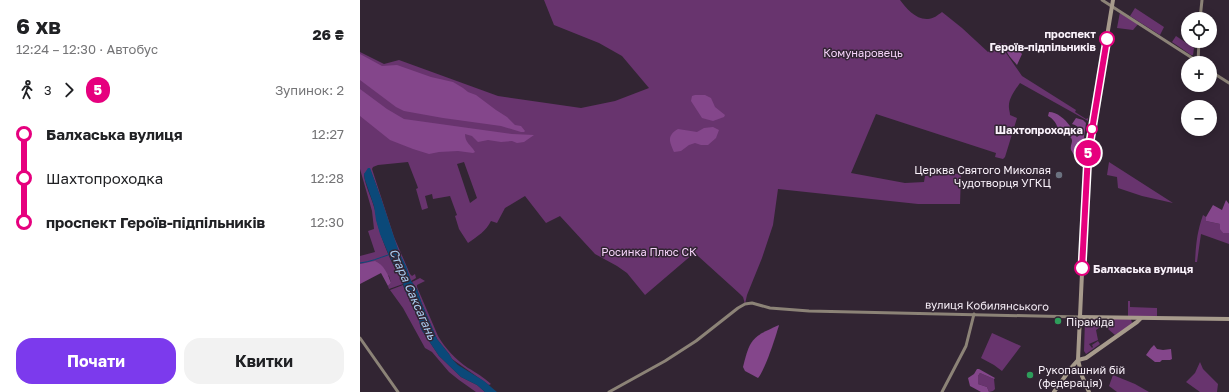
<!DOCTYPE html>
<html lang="uk">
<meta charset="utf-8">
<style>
:root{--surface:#fff;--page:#f2f2f2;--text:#202124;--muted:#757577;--accent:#7c3aed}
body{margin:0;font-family:"Golos Text",sans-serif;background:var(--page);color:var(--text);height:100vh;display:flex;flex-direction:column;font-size:15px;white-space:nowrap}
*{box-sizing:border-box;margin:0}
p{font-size:13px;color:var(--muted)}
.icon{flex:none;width:22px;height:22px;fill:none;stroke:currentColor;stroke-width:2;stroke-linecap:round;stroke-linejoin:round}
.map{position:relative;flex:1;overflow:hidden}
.sheet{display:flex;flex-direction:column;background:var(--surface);width:360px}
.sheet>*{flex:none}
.badge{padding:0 8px;border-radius:13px;font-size:14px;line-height:26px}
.fabs{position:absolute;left:821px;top:12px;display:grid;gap:8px}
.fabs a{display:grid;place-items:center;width:36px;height:36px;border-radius:50%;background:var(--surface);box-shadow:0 2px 10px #0003;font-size:20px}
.map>.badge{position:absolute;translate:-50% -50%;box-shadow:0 0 0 2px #fff}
.legs{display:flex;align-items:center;gap:6px;height:44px;padding:0 16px;font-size:13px}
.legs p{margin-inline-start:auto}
.head{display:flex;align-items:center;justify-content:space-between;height:68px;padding:0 16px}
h1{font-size:22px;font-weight:700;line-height:30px}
.cta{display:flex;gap:8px;margin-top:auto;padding:8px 16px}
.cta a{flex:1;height:46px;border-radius:16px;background:var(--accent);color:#fff;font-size:16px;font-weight:700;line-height:46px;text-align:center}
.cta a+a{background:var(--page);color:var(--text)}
ul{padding:0 16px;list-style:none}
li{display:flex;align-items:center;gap:14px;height:44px;font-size:15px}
li i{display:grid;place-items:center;width:6px;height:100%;margin:0 5px;background:currentColor}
li i::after{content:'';width:10px;height:10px;margin:-5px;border:3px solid;border-radius:50%;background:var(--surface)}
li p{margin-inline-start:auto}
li:first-child i{background:linear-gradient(#0000 50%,currentColor 0)}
li:last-child i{background:linear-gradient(currentColor 50%,#0000 0)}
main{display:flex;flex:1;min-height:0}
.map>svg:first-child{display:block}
.green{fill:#68346e;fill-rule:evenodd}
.forest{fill:#84468b}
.water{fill:#0b4979}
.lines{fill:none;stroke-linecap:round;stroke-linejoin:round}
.stream{stroke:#0b4979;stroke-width:1}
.secondary{stroke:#8c8377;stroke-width:3}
.primary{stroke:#a79b8c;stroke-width:4}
.line-1-casing{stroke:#fff;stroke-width:9}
.line-1{stroke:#e6007e;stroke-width:6}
.stop-1-dot{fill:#fff;stroke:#e6007e;stroke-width:2}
.worship-dot{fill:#6b7280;stroke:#322533;stroke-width:1.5}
.leisure-dot{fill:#2e9e5b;stroke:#322533;stroke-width:1.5}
.labels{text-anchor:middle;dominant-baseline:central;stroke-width:3;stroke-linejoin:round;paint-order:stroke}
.stop-label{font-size:11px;font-weight:bold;fill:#faf2fb;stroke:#322533;text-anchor:end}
.park-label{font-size:11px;fill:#f5d3f9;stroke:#322533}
.poi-label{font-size:11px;fill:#faf2fb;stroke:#322533;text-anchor:start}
.street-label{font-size:11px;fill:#faf2fb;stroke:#322533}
.water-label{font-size:12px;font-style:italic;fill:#abcef1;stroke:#322533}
</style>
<main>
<section class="sheet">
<div class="head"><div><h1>6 хв</h1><p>12:24 – 12:30 · Автобус</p></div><b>26 ₴</b></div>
<div class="legs"><svg class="icon" aria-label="walk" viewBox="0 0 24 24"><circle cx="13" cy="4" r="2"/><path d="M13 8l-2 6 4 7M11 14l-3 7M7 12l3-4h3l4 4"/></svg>3<svg class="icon" aria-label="forward" viewBox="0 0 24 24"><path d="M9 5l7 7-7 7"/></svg><b class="badge" style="background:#e6007e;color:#fff">5</b><p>Зупинок: 2</p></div>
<ul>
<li><i style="color:#e6007e"></i><b>Балхаська вулиця</b><p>12:27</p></li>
<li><i style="color:#e6007e"></i><span>Шахтопроходка</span><p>12:28</p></li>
<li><i style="color:#e6007e"></i><b>проспект Героїв-підпільників</b><p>12:30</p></li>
</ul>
<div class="cta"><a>Почати</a><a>Квитки</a></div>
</section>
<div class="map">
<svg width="869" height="392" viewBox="0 0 869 392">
<rect width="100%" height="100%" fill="#322533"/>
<g class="green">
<path d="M 184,0 L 540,0 C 546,8 556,20 568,19 C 573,19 578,15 582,12 L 602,28 L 628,52 L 639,43 L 642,44 L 647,43 L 644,45 L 644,50 L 662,76 L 716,110 L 715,112 L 726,119 L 728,118 L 728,121 L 660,83 C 655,90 648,99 649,108 C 649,110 650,112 650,115 L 657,118 L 645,157 L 643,159 L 635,157 L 636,153 L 516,114 L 491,173 L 545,183 L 564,182 L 565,176 L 583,175 L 584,173 L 601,174 L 600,204 L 558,204 L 418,189 L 413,225 L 402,258 L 387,295 L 385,304 L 383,297 L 380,294 L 338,256 L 333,254 L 285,295 L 267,273 L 257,266 L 235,254 L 200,216 L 186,223 L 165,196 L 145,208 L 137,223 L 131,221 C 126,231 118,236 108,243 L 99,229 L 95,216 L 97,215 L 90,196 L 73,199 L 72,194 L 65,196 L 68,208 L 62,210 L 56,189 L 58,188 L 57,185 L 48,162 L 18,165 L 13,167 L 12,169 L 34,237 L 50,274 L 52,276 L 55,274 L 56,278 L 51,281 C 46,266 38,252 33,237 C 26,214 19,191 10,169 L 4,174 C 5,186 11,196 14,207 C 16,212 16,217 17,222 C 22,241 32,266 43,282 L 43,284 L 29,289 L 28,286 L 31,283 L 29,276 L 7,263 L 0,264 L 0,256 L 15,252 L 8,231 L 14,229 L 12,211 L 0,169 L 0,52 L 24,64 L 39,60 L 138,96 L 221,108 L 255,101 L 289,88 L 262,56 L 239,43 L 194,25 ZM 104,162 L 117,198 L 110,203 L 97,164 Z"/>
<path d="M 775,8 L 804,27 L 800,35 L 770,16 Z"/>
<path d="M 760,12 L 779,23 L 773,30 L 757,28 Z"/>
<path d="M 816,36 L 834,48 L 833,55 L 831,55 L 812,42 Z"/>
<path d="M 749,162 L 813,203 L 782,196 L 758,188 L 757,177 L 747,175 Z"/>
<path d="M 843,215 L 846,217 L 846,221 L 860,224 L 863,233 L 869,233 L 869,244 L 841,234 L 837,262 L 835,262 C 836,244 837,232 843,215 Z"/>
<path d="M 60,278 L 65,281 L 57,285 L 57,287 L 78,336 C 85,348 96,360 108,368 C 117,373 123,377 131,384 L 129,385 L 92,359 L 89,354 L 77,339 L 62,304 L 57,289 L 52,282 Z"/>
<path d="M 43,285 L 44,288 L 59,320 L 61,329 L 79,356 L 101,377 L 117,385 L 125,392 L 116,392 L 99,380 L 89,372 L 72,352 L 65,348 L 43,308 L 30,290 Z"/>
<path d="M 768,301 L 770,301 L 770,307 L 797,308 L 797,316 L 768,316 Z"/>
<path d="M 725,319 L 742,319 L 742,326 L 736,330 L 738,340 L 729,344 L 732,348 L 733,347 L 732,345 L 738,341 L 740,344 L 726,354 L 724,351 Z"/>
<path d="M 747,319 L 771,319 L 772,323 L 772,324 L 755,335 L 748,329 Z"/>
<path d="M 632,333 L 661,346 L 642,371 L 634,365 L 621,358 Z"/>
<path d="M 840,362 L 843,369 L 858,384 L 857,392 L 840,392 L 826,382 L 835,373 Z"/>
<path d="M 620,373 L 634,379 L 635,389 L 633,391 L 629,392 L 627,387 L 618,384 L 618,376 Z"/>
<path d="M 753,375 L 775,384 L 789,392 L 757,392 L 749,386 Z"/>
</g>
<g class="forest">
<path d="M 651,44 L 654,45 L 662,54 L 657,65 C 652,59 645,53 646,46 Z"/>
<path d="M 0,54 L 22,66 L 37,65 L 71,77 L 93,82 L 103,88 L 108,92 L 116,95 L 136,110 L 147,117 L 155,125 L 161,126 L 165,131 L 164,132 L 161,132 L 141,126 L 83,118 L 44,111 L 36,107 L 0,80 Z"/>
<path d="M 0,89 L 27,109 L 44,119 L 152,134 L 174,135 L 164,142 L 157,143 L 152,141 L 141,142 L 128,140 L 118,142 L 112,136 L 105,134 C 105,143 111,145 115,152 L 113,153 L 98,151 L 79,152 L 69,154 L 53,149 L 30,140 L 0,116 Z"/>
<path d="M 335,95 L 345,95 L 351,98 L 355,107 L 365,115 L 364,117 L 353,121 L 342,118 L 331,101 L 332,96 Z"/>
<path d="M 689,112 C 697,112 705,119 710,126 C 713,130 713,134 717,137 L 721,134 C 720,128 718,126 712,124 L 716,118 L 723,120 L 726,123 L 721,158 L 719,159 L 714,155 L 711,150 C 710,142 716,141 707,134 L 708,130 L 707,129 L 704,135 C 695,130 700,123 688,116 Z"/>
<path d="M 353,127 L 359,130 L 356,138 L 348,145 L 341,145 L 335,143 L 329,145 L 321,151 L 314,152 C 310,142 306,136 318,129 L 337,132 L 344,128 Z"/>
<path d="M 866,200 L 869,204 L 869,233 L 863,233 L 860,229 L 860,224 L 846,221 L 846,217 L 853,205 L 862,210 Z"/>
<path d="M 15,261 C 24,265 28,274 31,283 L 28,286 L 21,273 L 0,284 L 0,264 Z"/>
<path d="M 419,325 C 416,336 405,370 398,378 L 385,371 L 383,367 C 390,339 392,337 419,325 Z"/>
<path d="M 794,345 L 797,349 L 803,350 L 811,349 L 812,359 L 810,360 L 802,360 L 800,362 L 795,362 L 786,355 L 791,348 Z"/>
<path d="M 617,369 L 619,369 L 635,378 L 634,379 L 620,373 L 618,376 L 618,384 L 627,387 L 629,392 L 621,392 L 610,386 L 608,378 L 614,374 Z"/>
</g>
<path class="water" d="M 8,168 L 10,168 L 21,198 L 39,252 L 46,266 L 51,281 L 57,289 L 62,304 L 77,339 L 89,354 L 92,359 L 98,365 L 124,381 L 137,392 L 125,392 L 117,385 L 101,377 L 79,356 L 61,329 L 59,320 L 44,288 L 43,282 L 30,257 L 28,254 L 28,253 L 20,234 L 16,220 L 14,206 L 5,180 L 4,174 Z"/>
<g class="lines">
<path class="stream" d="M 0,263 C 10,262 19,258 28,255"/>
<g class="secondary">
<path d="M 742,0 L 840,63"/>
<path d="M 840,19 L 842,0"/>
<path d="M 838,62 L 839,41"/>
<path d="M 850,71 L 869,83"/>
<path d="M 0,338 L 38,392"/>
<path d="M 249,392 L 305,361 L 336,341 L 378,308 L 385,304 L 392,303 L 410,308 L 449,311 L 720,317"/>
<path d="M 582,392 L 606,346 L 614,314"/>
</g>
<g class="primary">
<path d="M 720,317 L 869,319"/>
<path d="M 694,392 L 711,368 L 718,360 L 726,358 L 777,322 L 781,318"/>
<path d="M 729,392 L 722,376 L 718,360 L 727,164 L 729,145 L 753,0"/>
</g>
</g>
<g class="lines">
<defs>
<path id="line-1" d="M 722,268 L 728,154 L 747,39"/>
</defs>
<use href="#line-1" class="line-1-casing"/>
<use href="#line-1" class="line-1"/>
</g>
<g class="stop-1-dot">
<circle cx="747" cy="39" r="7"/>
<circle cx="732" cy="129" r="5"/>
<circle cx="722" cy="268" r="7"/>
</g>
<circle class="worship-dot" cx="699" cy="175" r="4"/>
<g class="leisure-dot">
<circle cx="698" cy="321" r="4"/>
<circle cx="670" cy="375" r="4"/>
</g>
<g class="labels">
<g class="stop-label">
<text x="736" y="33">проспект<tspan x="736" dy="13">Героїв-підпільників</tspan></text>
<text x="723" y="129">Шахтопроходка</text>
<text x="733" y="268" text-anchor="start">Балхаська вулиця</text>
</g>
<g class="park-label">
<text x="503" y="52">Комунаровець</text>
<text x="289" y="251">Росинка Плюс СК</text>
</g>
<g class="poi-label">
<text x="691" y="169" text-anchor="end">Церква Святого Миколая<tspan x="691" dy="13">Чудотворця УГКЦ</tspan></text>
<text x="706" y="321">Піраміда</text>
<text x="678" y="369">Рукопашний бій<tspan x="678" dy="13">(федерація)</tspan></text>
</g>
<g class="street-label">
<text transform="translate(627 305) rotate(1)">вулиця Кобилянського</text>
</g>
<g class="water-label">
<text transform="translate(53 294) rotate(66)">Стара Саксагань</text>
</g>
</g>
</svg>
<div class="fabs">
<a><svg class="icon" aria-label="locate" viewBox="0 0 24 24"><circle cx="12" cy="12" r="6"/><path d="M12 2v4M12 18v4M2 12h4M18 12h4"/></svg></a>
<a>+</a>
<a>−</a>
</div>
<b class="badge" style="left:728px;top:153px;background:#e6007e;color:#fff">5</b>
</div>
</main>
